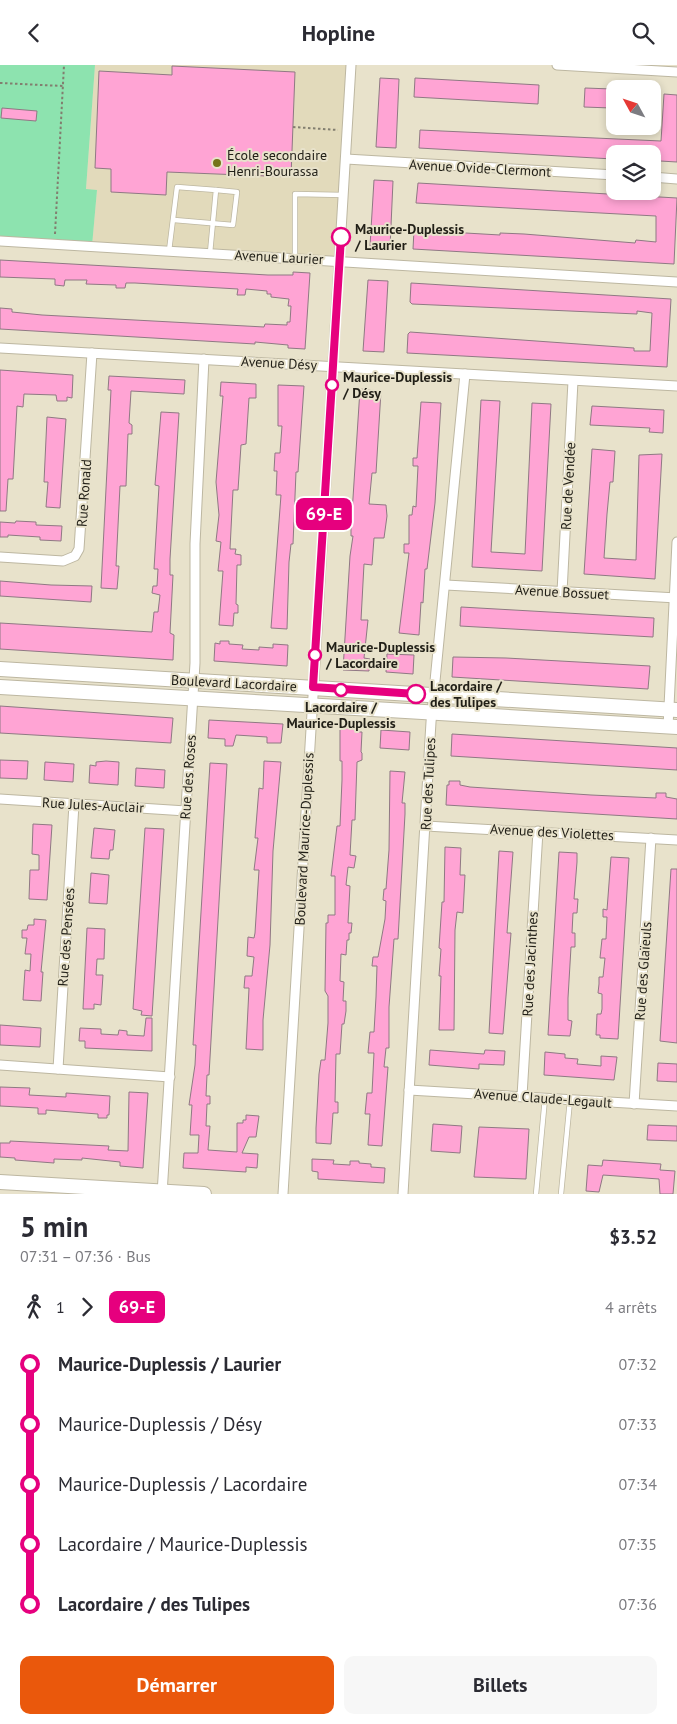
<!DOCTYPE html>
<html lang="fr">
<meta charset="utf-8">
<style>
:root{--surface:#fff;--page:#f7f7f7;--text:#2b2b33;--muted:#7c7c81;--accent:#ea580c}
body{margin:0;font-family:"PT Sans",sans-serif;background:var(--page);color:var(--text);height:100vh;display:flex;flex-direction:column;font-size:19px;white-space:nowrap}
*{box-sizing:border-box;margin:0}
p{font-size:16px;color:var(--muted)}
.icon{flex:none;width:28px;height:28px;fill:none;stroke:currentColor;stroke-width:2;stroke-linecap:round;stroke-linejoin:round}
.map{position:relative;height:1129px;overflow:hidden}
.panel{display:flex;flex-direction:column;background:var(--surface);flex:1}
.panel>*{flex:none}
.badge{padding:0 10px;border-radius:8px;font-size:18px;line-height:32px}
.needle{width:32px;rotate:310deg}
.tools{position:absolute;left:606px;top:15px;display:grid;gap:10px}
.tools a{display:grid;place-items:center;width:55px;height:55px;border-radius:10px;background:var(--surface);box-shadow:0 2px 8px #0003;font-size:25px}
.map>.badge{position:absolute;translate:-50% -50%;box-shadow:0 0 0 2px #fff}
.legs{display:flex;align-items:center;gap:8px;height:55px;padding:0 20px;font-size:16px}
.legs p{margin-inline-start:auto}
.headline{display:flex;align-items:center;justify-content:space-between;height:85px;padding:0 20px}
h1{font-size:28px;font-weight:700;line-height:38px}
.cta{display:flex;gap:10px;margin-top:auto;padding:10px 20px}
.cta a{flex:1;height:58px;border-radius:10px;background:var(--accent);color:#fff;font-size:20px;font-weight:700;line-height:58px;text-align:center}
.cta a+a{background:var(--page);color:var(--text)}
ul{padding:0 20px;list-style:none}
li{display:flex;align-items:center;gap:18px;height:60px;font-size:19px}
li i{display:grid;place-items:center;width:8px;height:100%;margin:0 6px;background:currentColor}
li i::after{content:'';width:12px;height:12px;margin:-6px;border:4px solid;border-radius:50%;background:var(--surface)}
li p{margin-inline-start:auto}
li:first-child i{background:linear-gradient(#0000 50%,currentColor 0)}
li:last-child i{background:linear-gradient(currentColor 50%,#0000 0)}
header{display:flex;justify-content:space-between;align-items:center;height:65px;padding:0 20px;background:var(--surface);font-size:22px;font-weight:700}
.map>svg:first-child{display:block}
.built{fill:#e2dabb}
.green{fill:#8de3af}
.building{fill:#ffa4d4;stroke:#8f7983}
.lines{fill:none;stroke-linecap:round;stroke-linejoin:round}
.lane-casing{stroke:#bdb7a1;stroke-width:6}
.street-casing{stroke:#bdb7a1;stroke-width:11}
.secondary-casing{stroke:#bdb7a1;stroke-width:16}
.path{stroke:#827e6f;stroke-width:2;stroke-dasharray:2.5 2.5;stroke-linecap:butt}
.lane{stroke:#fff;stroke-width:4.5}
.street{stroke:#fff;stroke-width:9}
.secondary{stroke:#fff;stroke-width:14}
.line-1-casing{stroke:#fff;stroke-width:11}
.line-1{stroke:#e6007e;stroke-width:8}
.poi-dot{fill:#747418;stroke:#e8e2cb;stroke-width:2}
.stop-1-dot{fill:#fff;stroke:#e6007e;stroke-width:2.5}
.labels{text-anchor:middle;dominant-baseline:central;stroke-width:4;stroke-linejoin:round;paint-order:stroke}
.poi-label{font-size:14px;fill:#211f17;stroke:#e8e2cb;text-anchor:start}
.street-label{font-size:14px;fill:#211f17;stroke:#e8e2cb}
.stop-label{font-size:14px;font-weight:bold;fill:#211f17;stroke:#e8e2cb;text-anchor:start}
</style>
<header><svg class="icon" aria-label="back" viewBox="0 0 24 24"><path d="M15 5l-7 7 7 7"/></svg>Hopline<svg class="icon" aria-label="search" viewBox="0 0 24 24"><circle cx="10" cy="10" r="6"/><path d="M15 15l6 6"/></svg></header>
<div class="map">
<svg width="677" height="1129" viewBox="0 0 677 1129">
<rect width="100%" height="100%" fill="#e8e2cb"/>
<path class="built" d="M 95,0 L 351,0 L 339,195 L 92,181 L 97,125 L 86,125 Z"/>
<path class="green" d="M 0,0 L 95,0 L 86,124 L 97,125 L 92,181 L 0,176 Z"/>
<g class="building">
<path d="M 172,1 L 295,7 L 291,112 L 167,107 L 166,130 L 111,127 L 111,104 L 95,103 L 99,6 L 172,10 Z"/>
<path d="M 380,13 L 399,14 L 396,83 L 376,82 Z"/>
<path d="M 415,13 L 539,20 L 538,39 L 414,32 Z"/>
<path d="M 585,23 L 612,24 L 611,43 L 584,42 Z"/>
<path d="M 664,29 L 677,30 L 677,97 L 660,96 L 660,89 L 614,89 L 613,94 L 419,83 L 420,65 L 661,76 Z"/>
<path d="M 2,43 L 37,46 L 36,56 L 1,53 Z"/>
<path d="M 374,115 L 393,116 L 390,183 L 370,181 Z"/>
<path d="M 418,118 L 677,133 L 674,199 L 413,184 L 414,165 L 500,170 L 500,168 L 524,169 L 635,178 L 636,175 L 656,177 L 656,151 L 416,138 Z"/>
<path d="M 0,195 L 268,210 L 293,210 L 293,207 L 310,208 L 305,284 L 288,283 L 288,280 L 255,277 L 255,279 L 0,264 L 0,243 L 12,244 L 12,247 L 42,250 L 264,262 L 265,259 L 287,260 L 287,257 L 290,257 L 291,241 L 288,241 L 289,234 L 271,232 L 271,229 L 267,229 L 267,226 L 246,224 L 245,230 L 237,230 L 238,224 L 135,218 L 126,218 L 125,223 L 116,223 L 116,220 L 86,219 L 87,215 L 65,215 L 64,221 L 55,220 L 55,214 L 0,212 Z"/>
<path d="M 368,215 L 388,216 L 384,287 L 363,286 Z"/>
<path d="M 411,218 L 671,234 L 667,302 L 407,288 L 408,269 L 410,267 L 634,283 L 634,286 L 650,286 L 651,266 L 652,248 L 637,246 L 637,249 L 412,239 L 410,237 Z"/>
<path d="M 0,305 L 73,310 L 72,333 L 67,332 L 67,336 L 57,336 L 56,330 L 24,329 L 23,342 L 17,341 L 13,414 L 8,414 L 6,446 L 0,446 Z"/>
<path d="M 109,311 L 185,315 L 184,329 L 131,326 L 129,358 L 132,360 L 132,369 L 128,369 L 126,421 L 120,421 L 116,501 L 119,501 L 117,524 L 101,523 L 111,325 L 108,325 Z"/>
<path d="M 221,317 L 256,319 L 256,333 L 249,333 L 246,379 L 241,380 L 238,425 L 233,425 L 230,484 L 236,484 L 235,489 L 241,490 L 241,500 L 237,500 L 236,539 L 238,540 L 238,548 L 234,548 L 233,561 L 219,560 L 223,506 L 218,506 L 221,477 L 216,476 L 219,450 L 216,417 L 223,331 L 220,331 Z"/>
<path d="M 278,320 L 304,321 L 298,407 L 296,407 L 293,479 L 291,479 L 289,497 L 287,564 L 271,563 L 281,430 L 276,430 L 277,406 L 274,406 L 275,388 L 280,388 L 282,361 L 278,361 Z"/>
<path d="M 360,324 L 381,326 L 376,408 L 372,408 L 369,439 L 386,440 L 387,451 L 384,473 L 374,473 L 372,500 L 364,499 L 361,555 L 368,555 L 364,593 L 370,594 L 369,606 L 343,605 L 350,491 L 353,471 L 351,471 L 351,464 Z"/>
<path d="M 481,335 L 500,336 L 491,487 L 509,488 L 525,489 L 532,338 L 551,339 L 542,506 L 472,502 Z"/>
<path d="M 421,337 L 441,338 L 435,438 L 427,504 L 425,504 L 423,538 L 421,537 L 419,570 L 399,568 L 409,488 L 404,488 L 404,479 L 409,479 L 409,450 L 412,450 L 413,441 L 416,442 L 418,401 L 413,401 L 413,393 L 417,393 Z"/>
<path d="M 592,341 L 664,345 L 663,368 L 649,367 L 650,363 L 590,360 Z"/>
<path d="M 161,347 L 179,348 L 170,494 L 170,510 L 173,510 L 170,568 L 174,570 L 173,595 L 0,584 L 0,558 L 152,567 L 154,547 L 158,547 L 160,530 L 152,528 L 153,521 L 157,521 L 158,504 L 154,504 L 159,421 L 155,420 Z"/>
<path d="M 47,352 L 66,354 L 60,443 L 46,442 L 48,417 L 44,417 Z"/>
<path d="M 592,384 L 615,386 L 613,417 L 610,417 L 607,449 L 604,493 L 636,495 L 639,390 L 662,389 L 655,514 L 584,509 Z"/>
<path d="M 16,456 L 36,457 L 36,460 L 62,461 L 61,476 L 40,475 L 40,472 L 8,470 L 8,472 L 0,472 L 0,457 L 15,458 Z"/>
<path d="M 0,516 L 51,520 L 92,521 L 91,537 L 0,531 Z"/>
<path d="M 461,542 L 654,553 L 653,572 L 460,561 Z"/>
<path d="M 220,576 L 229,576 L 229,579 L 243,580 L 242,584 L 259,585 L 259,582 L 273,583 L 273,579 L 288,580 L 287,601 L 214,596 L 215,578 L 220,579 Z"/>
<path d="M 387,589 L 414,590 L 413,609 L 386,607 Z"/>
<path d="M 453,592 L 506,593 L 650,601 L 648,624 L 452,612 Z"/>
<path d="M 0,641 L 173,653 L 171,676 L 171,678 L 0,668 Z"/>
<path d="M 209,655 L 283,659 L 281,678 L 267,678 L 267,672 L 236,670 L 233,681 L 225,681 L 225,674 L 208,673 Z"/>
<path d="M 340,662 L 359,664 L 359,667 L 362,667 L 361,687 L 362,688 L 362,695 L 357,697 L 355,755 L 352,755 L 350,790 L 356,791 L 354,803 L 348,802 L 346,820 L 350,821 L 348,858 L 352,858 L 351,868 L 349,868 L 349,875 L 347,875 L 346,890 L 341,889 L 340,916 L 344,917 L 343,936 L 346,936 L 346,946 L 344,959 L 342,959 L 340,989 L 336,989 L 335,1037 L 338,1037 L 338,1048 L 333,1048 L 331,1079 L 316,1078 L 316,1063 L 319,1009 L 321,995 L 325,995 L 328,958 L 328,931 L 325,926 L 326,858 L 328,858 L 328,850 L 335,850 L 335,811 L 331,811 L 337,761 L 340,761 L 342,715 L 342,696 L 340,696 Z"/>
<path d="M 381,665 L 410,667 L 409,685 L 380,683 Z"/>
<path d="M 452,669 L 677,683 L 677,705 L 451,691 Z"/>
<path d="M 0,695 L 28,696 L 27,714 L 0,713 Z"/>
<path d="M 106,696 L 119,697 L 118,720 L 89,718 L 90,700 L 96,701 L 96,697 Z"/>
<path d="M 264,696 L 281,697 L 273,786 L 270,880 L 263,955 L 263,985 L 246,984 L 249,923 L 244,923 L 245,911 L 252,911 L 254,892 L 247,891 L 248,872 L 254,873 L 255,868 L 259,805 L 254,805 L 258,773 L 255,773 L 259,723 L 263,724 Z"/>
<path d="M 45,697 L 74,699 L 73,717 L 44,715 Z"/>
<path d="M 210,698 L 227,699 L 209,1010 L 207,1010 L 206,1031 L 210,1031 L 210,1039 L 207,1039 L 206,1061 L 210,1061 L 208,1085 L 237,1087 L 237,1058 L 243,1058 L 243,1055 L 246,1055 L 246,1050 L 259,1051 L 256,1072 L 249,1072 L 242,1088 L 258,1089 L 257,1103 L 246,1102 L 246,1107 L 183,1103 L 184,1088 L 198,1088 L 199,1070 L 190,1070 L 192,1040 L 189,1040 L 195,1000 L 196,980 L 193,980 Z"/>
<path d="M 136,703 L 165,705 L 164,723 L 135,721 Z"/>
<path d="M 390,706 L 405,707 L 402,738 L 405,738 L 405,749 L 398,874 L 394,874 L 389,942 L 389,983 L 386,983 L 384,1002 L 388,1002 L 382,1081 L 368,1080 L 370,1049 L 365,1049 L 367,1028 L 372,1028 L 374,988 L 368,988 L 370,967 L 374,967 L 376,932 L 377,901 L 372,901 L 373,892 L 378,892 L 385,854 L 386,836 L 383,835 L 384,824 L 386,824 L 389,785 Z"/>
<path d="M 449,716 L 460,716 L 460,720 L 470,722 L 591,730 L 656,733 L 656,728 L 666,728 L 666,732 L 677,734 L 677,754 L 446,740 L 447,720 L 449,720 Z"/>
<path d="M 33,759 L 52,760 L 47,835 L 29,834 L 30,805 L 39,805 L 39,790 L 32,789 Z"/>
<path d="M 94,763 L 115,765 L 113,785 L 110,785 L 109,794 L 91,793 Z"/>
<path d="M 145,763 L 164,764 L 152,951 L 141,950 L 142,946 L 133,944 Z"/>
<path d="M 445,782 L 461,783 L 460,810 L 465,810 L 463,848 L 457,847 L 455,865 L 454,965 L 439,965 L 441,911 L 439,911 L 441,884 L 439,883 L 442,837 L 444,837 Z"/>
<path d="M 499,786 L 513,787 L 507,868 L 511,868 L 503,969 L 489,968 Z"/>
<path d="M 559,787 L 577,788 L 577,797 L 574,834 L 578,834 L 577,848 L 573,848 L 572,868 L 575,868 L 575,882 L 571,882 L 568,933 L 568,955 L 572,956 L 570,971 L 548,970 Z"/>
<path d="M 611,792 L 629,793 L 618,974 L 600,973 L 600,970 L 596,970 L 597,949 L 601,949 L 602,944 L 602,929 L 598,928 L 599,919 L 599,912 L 603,912 L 605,893 L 600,893 L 602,874 L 606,874 L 607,852 L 603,852 L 603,844 L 607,845 Z"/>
<path d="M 671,804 L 677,804 L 677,978 L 660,976 Z"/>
<path d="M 91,808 L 109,810 L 107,839 L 89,838 Z"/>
<path d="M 34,854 L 46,855 L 41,907 L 43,907 L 41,936 L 23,935 L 25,905 L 30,906 L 31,889 L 25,889 L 27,873 L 22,873 L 22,865 L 27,865 L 28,860 L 34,860 Z"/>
<path d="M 87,863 L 105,864 L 104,894 L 97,894 L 96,910 L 103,910 L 101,940 L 94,939 L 94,944 L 83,944 Z"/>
<path d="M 146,953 L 152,953 L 152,986 L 85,983 L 85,976 L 79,976 L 80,963 L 101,964 L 101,969 L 118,970 L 119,965 L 127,966 L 127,970 L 144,971 Z"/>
<path d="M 0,960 L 41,963 L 40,982 L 0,980 Z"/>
<path d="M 430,985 L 484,989 L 485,985 L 505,986 L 504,1000 L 479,999 L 479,1004 L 429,1000 Z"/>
<path d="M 545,987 L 565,989 L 565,993 L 578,994 L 577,999 L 601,1001 L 601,991 L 617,992 L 614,1015 L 544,1010 Z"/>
<path d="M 658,998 L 677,999 L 677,1017 L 657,1016 Z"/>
<path d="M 0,1022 L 30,1023 L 29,1030 L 66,1032 L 66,1028 L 110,1031 L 109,1050 L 107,1050 L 107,1053 L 98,1053 L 98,1049 L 46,1045 L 46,1049 L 38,1049 L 38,1043 L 0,1041 Z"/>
<path d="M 129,1027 L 148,1028 L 143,1103 L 120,1101 L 120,1097 L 82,1093 L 82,1095 L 54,1094 L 54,1098 L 15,1095 L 15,1093 L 0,1092 L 0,1078 L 10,1078 L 10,1076 L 109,1081 L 108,1085 L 128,1086 Z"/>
<path d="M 433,1059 L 462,1061 L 460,1088 L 431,1086 Z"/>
<path d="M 648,1060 L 677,1061 L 677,1076 L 647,1075 Z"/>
<path d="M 479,1062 L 529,1064 L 526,1114 L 474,1112 Z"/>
<path d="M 312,1094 L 334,1095 L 333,1099 L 350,1100 L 350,1096 L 359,1096 L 359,1098 L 371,1099 L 371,1102 L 385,1103 L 384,1118 L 318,1114 L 318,1107 L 312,1106 Z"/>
<path d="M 603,1095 L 661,1099 L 660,1105 L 675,1106 L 673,1129 L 660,1129 L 659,1114 L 603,1110 L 599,1127 L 586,1126 L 588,1100 L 602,1101 Z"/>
</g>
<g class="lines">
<defs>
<g id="lane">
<path d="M 174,155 L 233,160 L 237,127 L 216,125"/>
<path d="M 169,186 L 177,122 L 216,125 L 210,188"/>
<path d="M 295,193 L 295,129 L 344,130"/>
<path d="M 536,1129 L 545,1033"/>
<path d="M 561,1129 L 570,1035"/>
</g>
<g id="street">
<path d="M 557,0 L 677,7"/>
<path d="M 346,94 L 615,110"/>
<path d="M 652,112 L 677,114"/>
<path d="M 0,176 L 677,217"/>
<path d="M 0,283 L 677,321"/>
<path d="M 0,492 L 63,496 L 75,491 L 79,484 L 92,288"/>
<path d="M 446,520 L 677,533"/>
<path d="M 562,527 L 573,316"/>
<path d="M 668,662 L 677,477"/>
<path d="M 0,734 L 186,746"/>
<path d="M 426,761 L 677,775"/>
<path d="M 0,1000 L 170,1012"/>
<path d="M 58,1004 L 74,739"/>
<path d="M 409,1025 L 677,1041"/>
<path d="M 522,1031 L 538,766"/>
<path d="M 634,1039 L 651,773"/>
<path d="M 162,1129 L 195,598 L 195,479 L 204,294"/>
<path d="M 283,1129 L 351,0"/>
<path d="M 403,1129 L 431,657 L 465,309"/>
</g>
<g id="secondary">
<path d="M 0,604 L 677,645"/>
<path d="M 0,622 L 677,662"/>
<path d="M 0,1117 L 204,1129"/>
</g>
</defs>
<use href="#lane" class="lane-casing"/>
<use href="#street" class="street-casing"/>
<use href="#secondary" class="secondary-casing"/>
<g class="path">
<path d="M 0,18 L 63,21"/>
<path d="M 293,62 L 338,65"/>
<path d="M 55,169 L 64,0"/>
</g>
<use href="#lane" class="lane"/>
<use href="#street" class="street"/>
<use href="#secondary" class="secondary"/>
</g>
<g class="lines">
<defs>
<path id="line-1" d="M 341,172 L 313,622 L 416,629"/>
</defs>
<use href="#line-1" class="line-1-casing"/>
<use href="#line-1" class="line-1"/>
</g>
<circle class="poi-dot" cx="217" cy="98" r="5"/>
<g class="stop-1-dot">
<circle cx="341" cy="172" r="9"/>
<circle cx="332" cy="320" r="6"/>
<circle cx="315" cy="590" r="6"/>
<circle cx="341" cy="625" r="6"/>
<circle cx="416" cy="629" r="9"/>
</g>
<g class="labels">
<g class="poi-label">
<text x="227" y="90">École secondaire<tspan x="227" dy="16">Henri-Bourassa</tspan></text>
</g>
<g class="street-label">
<text transform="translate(480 103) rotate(3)">Avenue Ovide-Clermont</text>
<text transform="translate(279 192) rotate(3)">Avenue Laurier</text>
<text transform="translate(279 298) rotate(3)">Avenue Désy</text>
<text transform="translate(568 421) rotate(-87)">Rue de Vendée</text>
<text transform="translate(84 428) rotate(-86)">Rue Ronald</text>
<text transform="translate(562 527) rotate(3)">Avenue Bossuet</text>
<text transform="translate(234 618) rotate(3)">Boulevard Lacordaire</text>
<text transform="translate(188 712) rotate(-86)">Rue des Roses</text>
<text transform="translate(428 719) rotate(-87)">Rue des Tulipes</text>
<text transform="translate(93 740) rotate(3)">Rue Jules-Auclair</text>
<text transform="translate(552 767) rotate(3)">Avenue des Violettes</text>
<text transform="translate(304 774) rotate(-87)">Boulevard Maurice-Duplessis</text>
<text transform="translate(66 872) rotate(-86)">Rue des Pensées</text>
<text transform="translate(530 899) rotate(-87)">Rue des Jacinthes</text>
<text transform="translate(643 906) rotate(-86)">Rue des Glaïeuls</text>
<text transform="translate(543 1033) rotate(4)">Avenue Claude-Legault</text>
</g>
<g class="stop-label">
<text x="355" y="164">Maurice-Duplessis<tspan x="355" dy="16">/ Laurier</tspan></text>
<text x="343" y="312">Maurice-Duplessis<tspan x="343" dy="16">/ Désy</tspan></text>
<text x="326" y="582">Maurice-Duplessis<tspan x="326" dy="16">/ Lacordaire</tspan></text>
<text x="430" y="621">Lacordaire /<tspan x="430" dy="16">des Tulipes</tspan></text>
<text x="341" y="642" text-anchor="middle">Lacordaire /<tspan x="341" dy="16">Maurice-Duplessis</tspan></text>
</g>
</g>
</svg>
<div class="tools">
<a><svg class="needle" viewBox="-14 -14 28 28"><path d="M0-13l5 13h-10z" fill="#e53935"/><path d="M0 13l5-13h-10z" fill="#7c7c81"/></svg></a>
<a><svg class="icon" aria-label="layers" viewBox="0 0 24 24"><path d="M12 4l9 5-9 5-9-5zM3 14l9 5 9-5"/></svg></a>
</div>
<b class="badge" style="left:324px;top:449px;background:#e6007e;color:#fff">69-E</b>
</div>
<section class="panel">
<div class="headline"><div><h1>5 min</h1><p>07:31 – 07:36 · Bus</p></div><b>$3.52</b></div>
<div class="legs"><svg class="icon" aria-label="walk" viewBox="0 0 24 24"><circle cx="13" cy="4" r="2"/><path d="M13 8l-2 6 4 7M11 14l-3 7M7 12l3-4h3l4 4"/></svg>1<svg class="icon" aria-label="forward" viewBox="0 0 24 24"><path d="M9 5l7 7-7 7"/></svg><b class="badge" style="background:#e6007e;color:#fff">69-E</b><p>4 arrêts</p></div>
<ul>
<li><i style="color:#e6007e"></i><b>Maurice-Duplessis / Laurier</b><p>07:32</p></li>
<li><i style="color:#e6007e"></i><span>Maurice-Duplessis / Désy</span><p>07:33</p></li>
<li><i style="color:#e6007e"></i><span>Maurice-Duplessis / Lacordaire</span><p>07:34</p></li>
<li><i style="color:#e6007e"></i><span>Lacordaire / Maurice-Duplessis</span><p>07:35</p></li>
<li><i style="color:#e6007e"></i><b>Lacordaire / des Tulipes</b><p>07:36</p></li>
</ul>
<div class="cta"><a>Démarrer</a><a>Billets</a></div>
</section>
